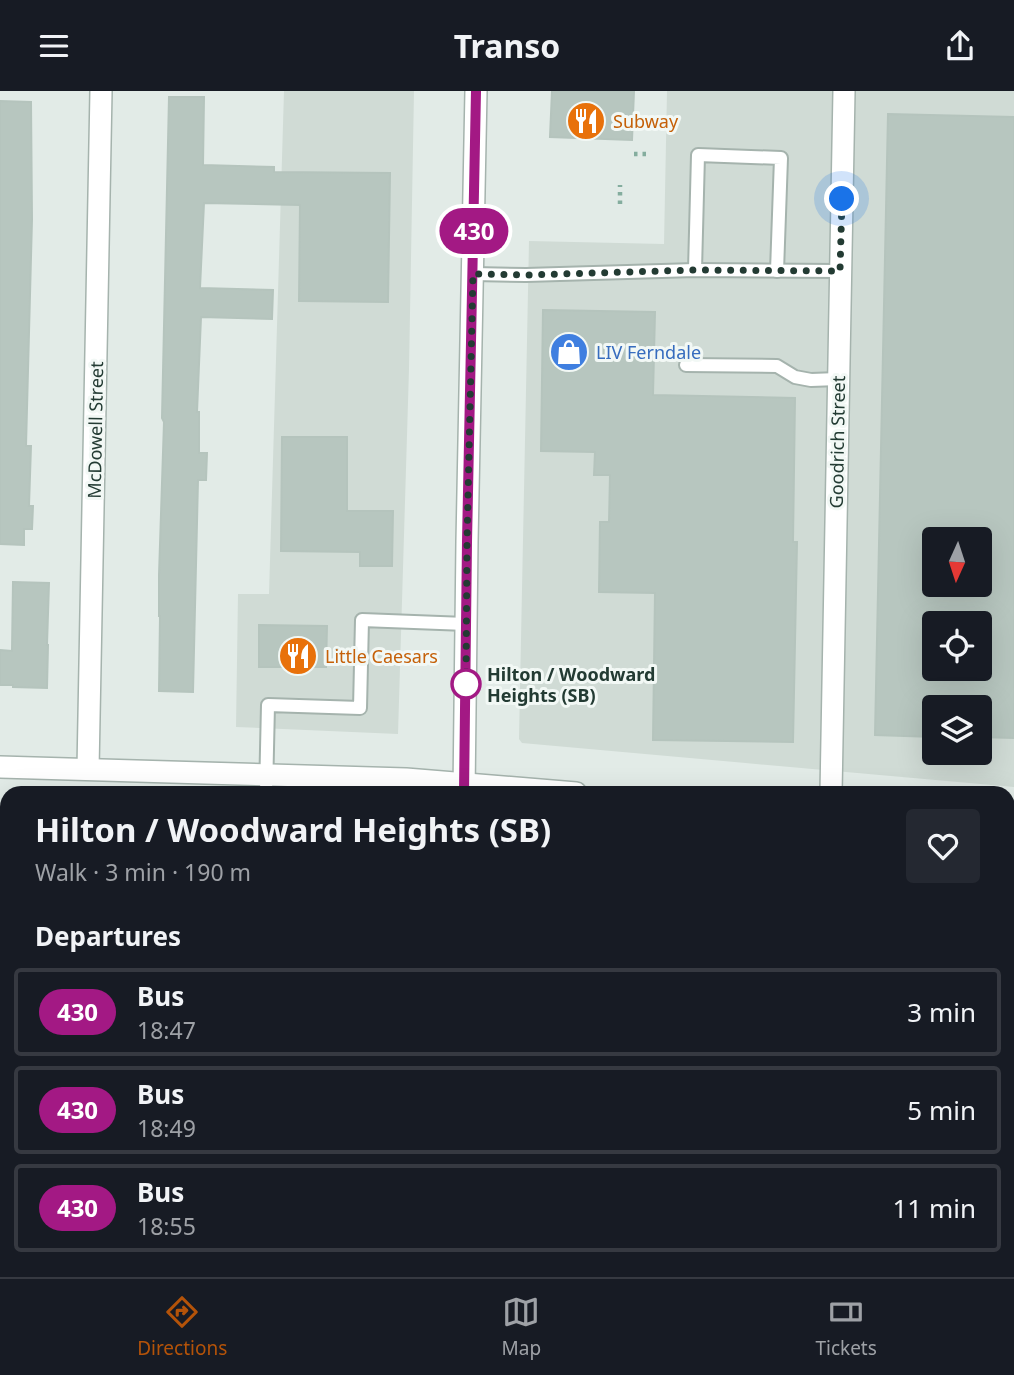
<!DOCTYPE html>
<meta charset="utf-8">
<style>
:root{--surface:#171b24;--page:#242831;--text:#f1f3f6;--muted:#9ea1a6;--line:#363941;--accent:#b45309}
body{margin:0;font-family:"Noto Sans",sans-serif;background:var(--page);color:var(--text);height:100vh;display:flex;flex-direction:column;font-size:26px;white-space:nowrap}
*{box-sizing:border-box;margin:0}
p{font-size:23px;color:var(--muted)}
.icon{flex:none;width:38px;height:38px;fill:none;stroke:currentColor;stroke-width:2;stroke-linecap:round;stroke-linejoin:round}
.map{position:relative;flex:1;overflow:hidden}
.panel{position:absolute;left:0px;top:695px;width:1015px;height:492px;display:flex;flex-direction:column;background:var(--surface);border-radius:21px 21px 0 0;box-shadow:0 7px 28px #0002}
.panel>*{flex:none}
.badge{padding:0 14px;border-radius:23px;font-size:24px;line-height:46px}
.needle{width:46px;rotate:183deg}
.buttons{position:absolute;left:922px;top:436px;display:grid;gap:14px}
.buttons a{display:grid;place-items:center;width:70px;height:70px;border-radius:7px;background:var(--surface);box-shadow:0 7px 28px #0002;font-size:35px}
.you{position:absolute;width:35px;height:35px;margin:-18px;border:5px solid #fff;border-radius:50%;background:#1a73e8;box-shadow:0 0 0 10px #1a73e833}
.map>.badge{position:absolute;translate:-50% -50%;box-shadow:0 0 0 4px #fff}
h2{padding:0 35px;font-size:26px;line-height:63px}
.round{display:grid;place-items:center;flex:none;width:74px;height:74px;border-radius:7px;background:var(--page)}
.head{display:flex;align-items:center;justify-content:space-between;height:119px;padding:0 35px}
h1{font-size:33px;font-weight:700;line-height:52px}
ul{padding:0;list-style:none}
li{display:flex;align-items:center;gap:21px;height:88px;margin:0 14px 10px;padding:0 21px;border:4px solid var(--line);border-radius:7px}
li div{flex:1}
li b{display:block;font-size:26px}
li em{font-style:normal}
li .badge{min-width:77px;font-weight:700;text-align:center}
header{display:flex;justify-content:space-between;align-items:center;height:91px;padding:0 35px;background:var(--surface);font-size:32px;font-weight:700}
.menu{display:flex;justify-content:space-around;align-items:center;height:98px;border-top:2px solid var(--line);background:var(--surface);font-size:19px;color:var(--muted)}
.menu a{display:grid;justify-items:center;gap:4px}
.menu .selected{color:var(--accent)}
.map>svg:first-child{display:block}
.built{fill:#d0dbd5;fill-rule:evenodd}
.building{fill:#b7c6bf;stroke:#b5c4bd;stroke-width:2;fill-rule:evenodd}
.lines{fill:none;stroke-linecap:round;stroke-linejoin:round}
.service-casing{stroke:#a5b3ad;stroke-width:16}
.minor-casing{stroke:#a5b3ad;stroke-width:24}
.tertiary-casing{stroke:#a5b3ad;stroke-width:24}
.path{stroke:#84ad9e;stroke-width:4.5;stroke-dasharray:3.5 5;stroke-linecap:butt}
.service{stroke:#fff;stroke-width:12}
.minor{stroke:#fff;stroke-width:21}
.tertiary{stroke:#fff;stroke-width:21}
.line-casing{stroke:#fff;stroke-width:16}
.line{stroke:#a31984;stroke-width:10}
.walk{stroke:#233b33;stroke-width:7;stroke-dasharray:0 12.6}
.stop-dot{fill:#fff;stroke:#a31984;stroke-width:3.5}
.labels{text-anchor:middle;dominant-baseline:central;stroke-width:6;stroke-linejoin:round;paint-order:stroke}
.food-label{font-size:18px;fill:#c56008;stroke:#f2f8f5;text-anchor:start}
.shop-label{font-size:18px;fill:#366cbe;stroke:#f2f8f5;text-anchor:start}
.street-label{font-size:18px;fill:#233b33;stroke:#f2f8f5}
.stop-label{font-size:18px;font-weight:bold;fill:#233b33;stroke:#f2f8f5;text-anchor:start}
</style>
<header><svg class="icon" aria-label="menu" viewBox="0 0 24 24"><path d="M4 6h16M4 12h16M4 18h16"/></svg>Transo<svg class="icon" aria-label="share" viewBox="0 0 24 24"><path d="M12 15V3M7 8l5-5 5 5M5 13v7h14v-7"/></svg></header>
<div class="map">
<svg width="1014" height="1186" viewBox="0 0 1014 1186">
<rect width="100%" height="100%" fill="#e2ebe7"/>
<g class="built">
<path d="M 284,0 L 414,0 L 409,278 L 398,643 L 236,636 L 238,503 L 269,503 Z"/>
<path d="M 667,0 L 1014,0 L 1014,696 L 522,652 L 519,648 L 529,150 L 664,153 ZM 934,448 L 980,448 L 980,494 L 934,494 ZM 934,532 L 980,532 L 980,578 L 934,578 ZM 934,616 L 980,616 L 980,662 L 934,662 Z"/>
<rect x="249" y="1180" width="144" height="6"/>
</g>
<g class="building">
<path d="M 552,0 L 634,0 L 632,49 L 550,46 Z"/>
<path d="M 169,6 L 204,6 L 203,74 L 274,76 L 274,81 L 390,82 L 388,211 L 299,210 L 300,114 L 204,112 L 200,197 L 273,199 L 272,228 L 201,226 L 197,321 L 199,321 L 199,362 L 207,362 L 206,389 L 198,389 L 193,601 L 159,600 L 160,525 L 159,525 L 159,484 L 164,331 L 162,327 Z"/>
<path d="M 0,10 L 31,11 L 32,128 L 26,355 L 31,355 L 29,415 L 33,415 L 32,438 L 24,438 L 24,454 L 0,453 Z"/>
<path d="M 888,23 L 1014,26 L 1014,647 L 980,646 L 980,616 L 934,616 L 934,646 L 875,644 ZM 934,448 L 980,448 L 980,494 L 934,494 ZM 934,532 L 980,532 L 980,578 L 934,578 Z"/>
<path d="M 543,219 L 655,221 L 653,304 L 795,307 L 793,451 L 797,451 L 793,651 L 653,649 L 655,502 L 599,501 L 600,431 L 609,431 L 610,384 L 594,384 L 595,361 L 541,360 Z"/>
<path d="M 282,346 L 347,346 L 347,420 L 393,420 L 392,475 L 360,475 L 360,461 L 281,460 Z"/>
<path d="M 13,491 L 49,492 L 47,554 L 48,554 L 47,597 L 13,596 L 13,594 L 0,594 L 0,559 L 12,560 Z"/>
<path d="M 259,534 L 327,535 L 326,576 L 259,576 Z"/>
</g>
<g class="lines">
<defs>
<g id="service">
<path d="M 695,179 L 698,64 L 781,67 L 777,180"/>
<path d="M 473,183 L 526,184 L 695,179 L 840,180"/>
<path d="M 686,274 L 777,275 L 795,286 L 811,289 L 838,288"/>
<path d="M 266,702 L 268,614 L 360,617 L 362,529 L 466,533"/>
<path d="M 1008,952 L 1014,952"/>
<path d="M 260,1186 L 260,1180"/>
</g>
<g id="minor">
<path d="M 88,678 L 101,0"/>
<path d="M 831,702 L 844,0"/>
<path d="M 0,1054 L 7,1054"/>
<path d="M 821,1186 L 821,1180"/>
</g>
<g id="tertiary">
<path d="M 0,676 L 406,688 L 576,702"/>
<path d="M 464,702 L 467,451 L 476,0"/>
<path d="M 1008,744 L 1014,745"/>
<path d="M 456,1186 L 456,1180"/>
</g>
</defs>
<use href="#service" class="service-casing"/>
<use href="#minor" class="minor-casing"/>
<use href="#tertiary" class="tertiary-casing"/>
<g class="path">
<path d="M 634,63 L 647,63"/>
<path d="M 620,113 L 620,94"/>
</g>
<use href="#service" class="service"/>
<use href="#minor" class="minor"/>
<use href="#tertiary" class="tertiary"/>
</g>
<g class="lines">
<defs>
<path id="line" d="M 464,702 L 467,451 L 476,0"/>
</defs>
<use href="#line" class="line-casing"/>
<use href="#line" class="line"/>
<path class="walk" d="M 466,593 L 467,451 L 473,183 L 526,184 L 695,179 L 840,180 L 842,108"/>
</g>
<defs>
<symbol id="restaurant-disc" viewBox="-11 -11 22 22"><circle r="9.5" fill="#e8710a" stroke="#f2f8f5"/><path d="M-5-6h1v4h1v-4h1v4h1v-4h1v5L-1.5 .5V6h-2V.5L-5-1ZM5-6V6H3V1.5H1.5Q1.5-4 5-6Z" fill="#fff"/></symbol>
<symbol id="shop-disc" viewBox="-11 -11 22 22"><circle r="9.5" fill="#3f7fe0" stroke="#f2f8f5"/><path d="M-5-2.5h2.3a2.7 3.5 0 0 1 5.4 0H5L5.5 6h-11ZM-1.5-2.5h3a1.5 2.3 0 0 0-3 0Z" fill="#fff"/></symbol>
</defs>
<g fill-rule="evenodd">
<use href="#restaurant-disc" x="564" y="8" width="44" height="44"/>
<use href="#shop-disc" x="547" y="239" width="44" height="44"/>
<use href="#restaurant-disc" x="276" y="543" width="44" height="44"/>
</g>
<circle class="stop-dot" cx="466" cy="593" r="14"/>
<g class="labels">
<g class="food-label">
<text x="613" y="30">Subway</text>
<text x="325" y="565">Little Caesars</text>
</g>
<g class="shop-label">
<text x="596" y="261">LIV Ferndale</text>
</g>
<g class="street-label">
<text transform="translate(95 339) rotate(-89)">McDowell Street</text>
<text transform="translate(837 351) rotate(-89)">Goodrich Street</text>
</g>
<g class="stop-label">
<text x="487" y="583">Hilton / Woodward<tspan x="487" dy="21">Heights (SB)</tspan></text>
</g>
</g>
</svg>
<div class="buttons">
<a><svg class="needle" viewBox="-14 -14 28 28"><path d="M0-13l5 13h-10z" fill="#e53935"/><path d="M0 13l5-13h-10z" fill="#9ea1a6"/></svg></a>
<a><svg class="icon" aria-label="locate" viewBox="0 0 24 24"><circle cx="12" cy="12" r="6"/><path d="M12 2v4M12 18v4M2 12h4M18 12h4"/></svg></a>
<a><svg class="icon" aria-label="layers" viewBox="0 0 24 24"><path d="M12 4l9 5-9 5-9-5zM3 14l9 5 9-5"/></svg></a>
</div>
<div class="you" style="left:842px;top:108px"></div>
<b class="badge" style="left:474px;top:140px;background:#a31984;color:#fff">430</b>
<section class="panel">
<div class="head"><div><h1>Hilton / Woodward Heights (SB)</h1><p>Walk · 3 min · 190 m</p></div><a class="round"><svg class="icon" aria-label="heart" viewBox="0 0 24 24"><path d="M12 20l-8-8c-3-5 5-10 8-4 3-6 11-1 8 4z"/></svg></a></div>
<h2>Departures</h2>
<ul>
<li><span class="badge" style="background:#a31984;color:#fff">430</span><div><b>Bus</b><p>18:47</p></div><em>3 min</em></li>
<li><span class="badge" style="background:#a31984;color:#fff">430</span><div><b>Bus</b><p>18:49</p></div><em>5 min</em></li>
<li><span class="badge" style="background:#a31984;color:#fff">430</span><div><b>Bus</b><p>18:55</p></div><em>11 min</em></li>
</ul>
</section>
</div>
<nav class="menu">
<a class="selected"><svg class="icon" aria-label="directions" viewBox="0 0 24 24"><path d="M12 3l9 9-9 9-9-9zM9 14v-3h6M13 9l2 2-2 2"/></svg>Directions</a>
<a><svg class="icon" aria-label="map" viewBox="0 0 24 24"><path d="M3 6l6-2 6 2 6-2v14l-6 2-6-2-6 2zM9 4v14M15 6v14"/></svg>Map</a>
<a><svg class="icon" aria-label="tickets" viewBox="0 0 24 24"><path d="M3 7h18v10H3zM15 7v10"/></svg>Tickets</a>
</nav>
